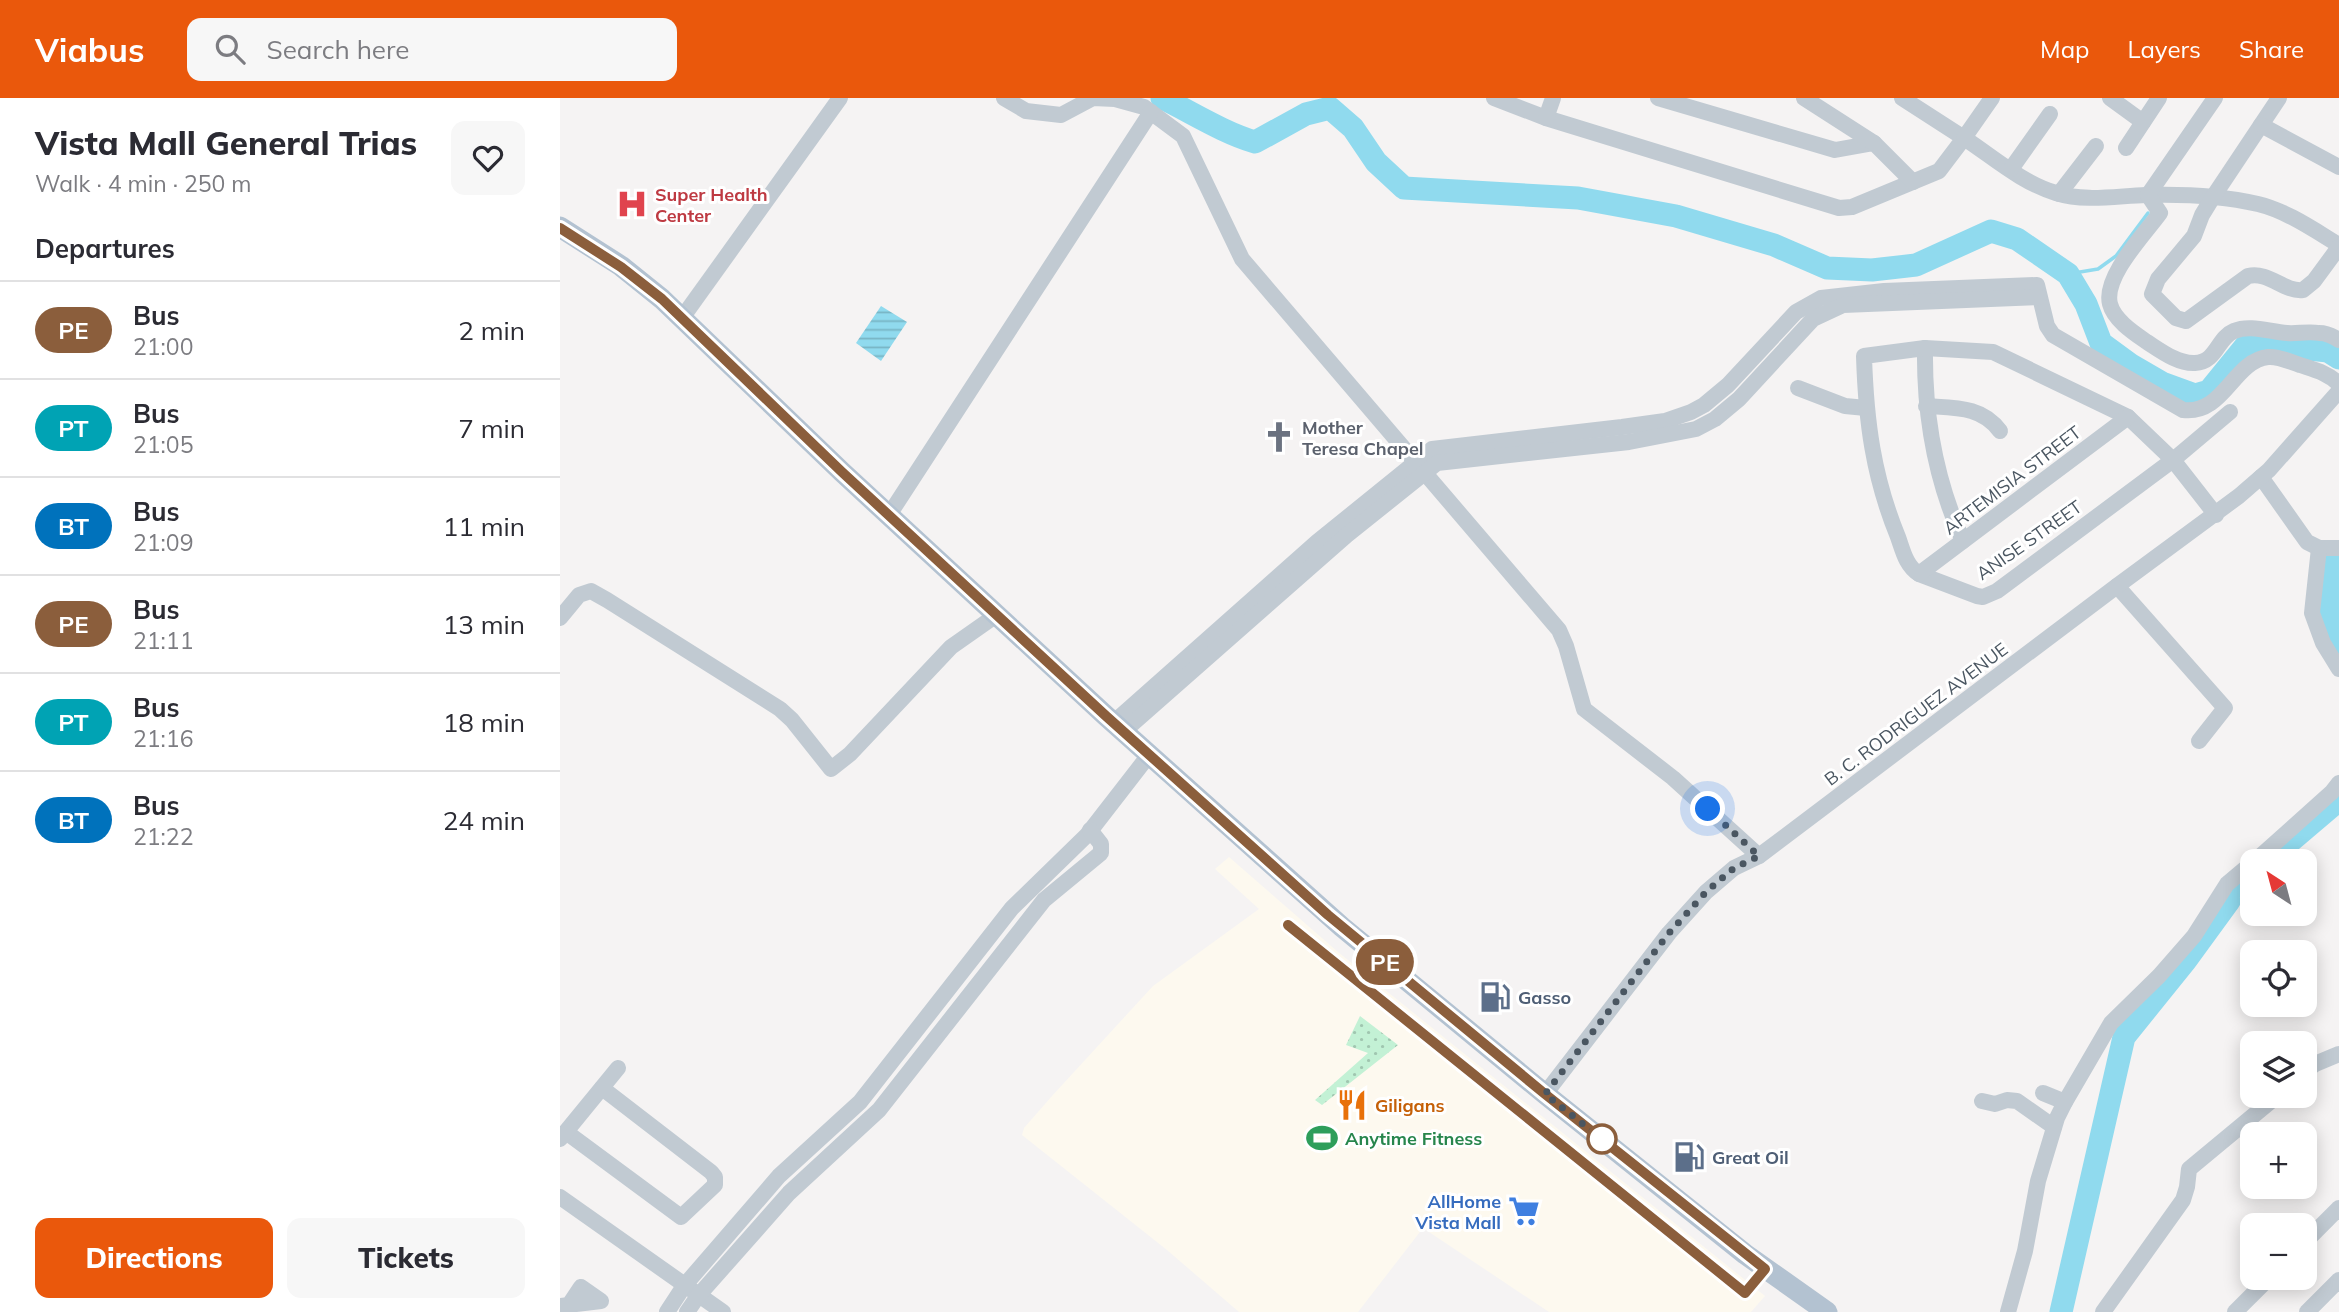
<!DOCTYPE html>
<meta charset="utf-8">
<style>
:root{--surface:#fff;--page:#f7f7f7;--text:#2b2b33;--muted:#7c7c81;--line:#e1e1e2;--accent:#ea580c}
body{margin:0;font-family:Mulish,sans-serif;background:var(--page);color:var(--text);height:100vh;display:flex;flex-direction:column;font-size:26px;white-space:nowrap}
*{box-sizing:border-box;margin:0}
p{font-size:23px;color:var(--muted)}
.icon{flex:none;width:38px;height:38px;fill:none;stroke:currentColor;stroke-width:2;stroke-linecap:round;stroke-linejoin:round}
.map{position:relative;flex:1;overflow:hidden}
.panel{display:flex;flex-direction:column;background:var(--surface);width:560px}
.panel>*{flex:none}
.badge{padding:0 14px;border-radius:23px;font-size:24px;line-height:46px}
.needle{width:46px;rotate:324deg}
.tools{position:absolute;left:1680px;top:751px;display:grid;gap:14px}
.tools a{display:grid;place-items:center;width:77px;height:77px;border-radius:14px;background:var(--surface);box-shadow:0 4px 18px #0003;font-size:35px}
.you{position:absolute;width:35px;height:35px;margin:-18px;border:5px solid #fff;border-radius:50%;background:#1a73e8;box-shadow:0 0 0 10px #1a73e833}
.map>.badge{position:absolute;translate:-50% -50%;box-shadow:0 0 0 4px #fff}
h2{padding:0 35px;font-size:26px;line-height:63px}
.round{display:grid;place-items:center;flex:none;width:74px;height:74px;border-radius:14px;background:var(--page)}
.overview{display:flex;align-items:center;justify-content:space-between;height:119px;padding:0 35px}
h1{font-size:33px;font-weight:800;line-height:52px}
.primary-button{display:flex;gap:14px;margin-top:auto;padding:14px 35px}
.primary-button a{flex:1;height:80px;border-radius:14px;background:var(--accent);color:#fff;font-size:28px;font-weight:800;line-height:80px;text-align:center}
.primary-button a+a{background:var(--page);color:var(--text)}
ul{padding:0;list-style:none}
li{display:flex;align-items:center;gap:21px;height:98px;padding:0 35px;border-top:2px solid var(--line)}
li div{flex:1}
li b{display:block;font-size:26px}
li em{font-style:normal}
li .badge{min-width:77px;font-weight:700;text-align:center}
header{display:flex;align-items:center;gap:42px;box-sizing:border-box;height:98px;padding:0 35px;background:var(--accent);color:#fff}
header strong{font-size:33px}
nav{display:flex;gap:38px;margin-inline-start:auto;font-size:24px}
.search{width:490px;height:63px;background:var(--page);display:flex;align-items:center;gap:18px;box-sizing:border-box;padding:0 24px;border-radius:14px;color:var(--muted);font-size:26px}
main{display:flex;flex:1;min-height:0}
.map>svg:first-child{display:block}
.commercial{fill:#fdf9ef}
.park{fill:url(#park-dots)}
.water{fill:url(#water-rules)}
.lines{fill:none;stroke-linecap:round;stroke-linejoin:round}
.stream{stroke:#90daee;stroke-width:3.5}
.river{stroke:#90daee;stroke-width:23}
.minor{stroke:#c1cad2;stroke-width:16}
.major{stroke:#b3c2d1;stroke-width:21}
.line-casing{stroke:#fff;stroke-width:16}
.line{stroke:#8b5e3c;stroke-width:10}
.walk{stroke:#4a5661;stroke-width:7;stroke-dasharray:0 12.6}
.stop-dot{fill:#fff;stroke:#8b5e3c;stroke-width:3.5}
.labels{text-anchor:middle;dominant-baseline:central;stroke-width:6;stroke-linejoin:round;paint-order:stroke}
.health-label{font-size:18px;font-weight:bold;fill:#be3a42;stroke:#fff;text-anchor:start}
.worship-label{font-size:18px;font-weight:bold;fill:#5b616d;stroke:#fff;text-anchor:start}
.street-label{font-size:18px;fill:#4a5661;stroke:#fff}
.service-label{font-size:18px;font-weight:bold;fill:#4e5e75;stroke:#fff;text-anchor:start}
.food-label{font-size:18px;font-weight:bold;fill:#c56008;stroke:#fff;text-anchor:start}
.leisure-label{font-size:18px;font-weight:bold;fill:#27864d;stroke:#fff;text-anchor:start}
.shop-label{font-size:18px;font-weight:bold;fill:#366cbe;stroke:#fff;text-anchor:end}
</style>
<header>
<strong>Viabus</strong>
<div class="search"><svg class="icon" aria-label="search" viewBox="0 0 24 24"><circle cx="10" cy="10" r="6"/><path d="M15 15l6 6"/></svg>Search here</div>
<nav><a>Map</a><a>Layers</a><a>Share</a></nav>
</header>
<main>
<section class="panel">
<div class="overview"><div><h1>Vista Mall General Trias</h1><p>Walk · 4 min · 250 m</p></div><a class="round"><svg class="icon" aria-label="heart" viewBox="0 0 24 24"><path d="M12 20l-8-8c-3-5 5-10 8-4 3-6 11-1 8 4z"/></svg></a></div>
<h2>Departures</h2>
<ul>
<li><span class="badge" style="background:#8b5e3c;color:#fff">PE</span><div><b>Bus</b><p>21:00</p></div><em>2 min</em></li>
<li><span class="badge" style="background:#00a3b4;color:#fff">PT</span><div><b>Bus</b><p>21:05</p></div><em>7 min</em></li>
<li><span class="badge" style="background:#0072bc;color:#fff">BT</span><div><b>Bus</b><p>21:09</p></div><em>11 min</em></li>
<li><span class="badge" style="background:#8b5e3c;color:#fff">PE</span><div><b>Bus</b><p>21:11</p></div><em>13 min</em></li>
<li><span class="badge" style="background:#00a3b4;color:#fff">PT</span><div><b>Bus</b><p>21:16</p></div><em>18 min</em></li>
<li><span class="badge" style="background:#0072bc;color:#fff">BT</span><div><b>Bus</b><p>21:22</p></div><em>24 min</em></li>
</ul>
<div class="primary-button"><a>Directions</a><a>Tickets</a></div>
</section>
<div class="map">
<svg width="1779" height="1214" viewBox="0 0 1779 1214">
<defs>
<pattern id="park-dots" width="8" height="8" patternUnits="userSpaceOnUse" patternTransform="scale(1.75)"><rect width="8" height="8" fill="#c3f1d5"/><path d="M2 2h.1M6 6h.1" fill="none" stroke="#a0c6b0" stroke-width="1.8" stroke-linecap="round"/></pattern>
<pattern id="water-rules" width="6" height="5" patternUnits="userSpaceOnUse" patternTransform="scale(1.75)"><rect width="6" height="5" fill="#90daee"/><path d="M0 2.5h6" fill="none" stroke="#78b4c4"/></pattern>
</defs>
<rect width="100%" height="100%" fill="#f5f3f3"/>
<path class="commercial" d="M 669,759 L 778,854 L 1205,1198 L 1191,1214 L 989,1214 L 863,1130 L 798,1214 L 679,1214 L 607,1152 L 462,1037 L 464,1030 L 492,998 L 593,888 L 699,811 L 655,771 Z"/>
<path class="park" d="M 800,918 L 838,947 L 762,1007 L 755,1002 L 808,955 L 786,947 Z"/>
<path class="water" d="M 321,208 L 347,224 L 321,263 L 296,245 Z"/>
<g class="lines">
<path class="stream" d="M 1508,176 L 1538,171 L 1556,158 L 1588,115"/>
<g class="river">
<path d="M 602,0 C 633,15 662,34 695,44 L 746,16 L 770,10 L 793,30 L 816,64 L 844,90 L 1018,100 L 1116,118 L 1214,147 L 1267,170 L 1312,172 L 1356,167 L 1431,133 L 1457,141 L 1508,176 L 1526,206 L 1541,245 L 1571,267 L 1602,285 L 1635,297 L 1649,293 L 1688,245 L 1768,253 L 1779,260"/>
<path d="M 1769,464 L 1769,500 L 1779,558"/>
<path d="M 1707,763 L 1779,702"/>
<path d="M 1682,788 L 1692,776"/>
<path d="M 1501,1214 L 1564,939 L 1626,862 L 1669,803"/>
</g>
<g class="minor">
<path d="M 444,0 L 466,13 L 501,17 L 533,0 L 555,1 L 584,9 L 623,38 L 682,161 L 999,532 L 1006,548 L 1024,611 L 1113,680 L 1199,758"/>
<path d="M 934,0 L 986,20 L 1279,110 L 1292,109 L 1379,73 L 1404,40 L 1342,0"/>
<path d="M 1098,0 L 1275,52 L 1314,45 L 1353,84"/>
<path d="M 1244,0 L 1314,45"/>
<path d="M 1432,0 L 1404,40 C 1433,59 1462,85 1496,95 C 1525,104 1556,98 1586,97 C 1622,96 1663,98 1698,106 C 1727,113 1754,132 1779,147"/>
<path d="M 1550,0 L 1583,24"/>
<path d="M 1655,0 L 1588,97 L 1600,115 C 1584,137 1543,179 1550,206 C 1554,222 1574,235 1587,244 C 1601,253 1618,266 1635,265 C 1657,264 1657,240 1674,233 C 1690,226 1710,234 1727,235 C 1737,236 1748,233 1759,235 C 1766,235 1773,238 1779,242"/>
<path d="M 1719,0 L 1653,99 L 1642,117 L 1634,138 L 1598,181 L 1592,196 L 1616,220 L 1626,223 L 1688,178 C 1709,173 1723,194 1743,192 L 1754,183 L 1779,149"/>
<path d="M 986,20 L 993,0"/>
<path d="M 1701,27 L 1779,69"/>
<path d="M 1566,50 L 1599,0"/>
<path d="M 1451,71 L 1490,16"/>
<path d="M 1499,96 L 1536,48"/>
<path d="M 122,220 L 280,0"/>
<path d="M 1365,250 C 1364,318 1375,381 1403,443"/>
<path d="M 1238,290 L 1285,308 L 1306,310"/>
<path d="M 1366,308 C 1395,310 1422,308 1440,333"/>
<path d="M 1701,379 L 1747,444 L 1759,450 L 1779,450"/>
<path d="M 329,417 L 591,14"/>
<path d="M 1656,417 L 1613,362 L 1568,319 L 1433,254 L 1365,250 L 1304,258 C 1306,323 1313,378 1338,439 C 1343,453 1346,468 1359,476 L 1417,498 L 1423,499 L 1437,493 L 1613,362 L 1670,314"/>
<path d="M 1759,450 L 1752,515 L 1763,545 L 1779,571"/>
<path d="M 1359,476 L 1568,319"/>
<path d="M 1557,488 L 1665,610 L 1639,643"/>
<path d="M 0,520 L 19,497 L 31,493 L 47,502 L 220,611 L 232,622 L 271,671 L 290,656 L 391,549 L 438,516"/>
<path d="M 553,625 L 757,444 L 872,351 L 1062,329 L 1105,323 L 1131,314 L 1144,307 L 1168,287 L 1236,214 L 1261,200 L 1324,193 L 1477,187 L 1487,228 L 1493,237 L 1623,312 C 1664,317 1673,263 1708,259 C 1719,258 1730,264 1740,267 C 1755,272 1768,275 1779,286"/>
<path d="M 563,634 L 787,437 L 877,365 L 1069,344 L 1136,331 L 1155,321 L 1179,301 L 1253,221 L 1283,207 L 1479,199"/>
<path d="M 1695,763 L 1772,694 L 1779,685"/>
<path d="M 1745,974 L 1755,966 L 1779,956"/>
<path d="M 1483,995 L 1505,1004"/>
<path d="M 985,996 L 1109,835 L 1146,794 L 1174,770 L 1199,758 L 1557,488 L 1679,398 L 1709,372 L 1779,293"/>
<path d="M 1422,1003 L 1435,1006 L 1447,1002 L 1457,1003 L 1494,1029"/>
<path d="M 6,1034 L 121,1119 L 155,1087 L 155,1079 L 151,1074 L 42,990"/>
<path d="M 0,1041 L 58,970"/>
<path d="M 0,1099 L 163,1214"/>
<path d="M 1745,1144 L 1779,1110"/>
<path d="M 0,1208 L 41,1203 L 21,1189 L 9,1207"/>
<path d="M 107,1214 L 124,1188 L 219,1078 L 300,1004 L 452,810 L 527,737 L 589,657"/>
<path d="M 127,1214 L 138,1198 L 229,1095 L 319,1012 L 484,802 L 541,755 L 541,746 L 530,732"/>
<path d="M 1448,1214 L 1465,1153 L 1478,1083 L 1497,1020 L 1505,1004 L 1551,925 L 1599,878 L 1634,838 L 1667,786 L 1692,765"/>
<path d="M 1543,1214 L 1623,1102 L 1627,1089 L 1629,1071 L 1717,998"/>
<path d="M 1675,1214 L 1709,1180"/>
<path d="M 1747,1214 L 1779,1182"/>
</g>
<path class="major" d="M 0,129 L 61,168 L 102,201 L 282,374 L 546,618 L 782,829 L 985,996 L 1185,1156 L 1267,1214"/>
</g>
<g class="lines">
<defs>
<path id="line" d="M 0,130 L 61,169 L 102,201 L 282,374 L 546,618 L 768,817 L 985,996 L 1205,1171 L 1185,1195 L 728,827"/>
</defs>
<use href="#line" class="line-casing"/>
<use href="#line" class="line"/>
<path class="walk" d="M 1042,1041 L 985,996 L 1109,835 L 1146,794 L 1174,770 L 1199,758 L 1148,711"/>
</g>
<defs>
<symbol id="hospital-bare" viewBox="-9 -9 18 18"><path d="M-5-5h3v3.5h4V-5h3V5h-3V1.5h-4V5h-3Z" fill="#e0444e" stroke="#fff" stroke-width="2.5" paint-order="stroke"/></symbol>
<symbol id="church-bare" viewBox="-9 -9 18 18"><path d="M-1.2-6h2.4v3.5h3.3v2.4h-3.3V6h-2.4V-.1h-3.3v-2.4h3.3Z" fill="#6b7280" stroke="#fff" stroke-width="2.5" paint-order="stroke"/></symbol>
<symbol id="fuel-bare" viewBox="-9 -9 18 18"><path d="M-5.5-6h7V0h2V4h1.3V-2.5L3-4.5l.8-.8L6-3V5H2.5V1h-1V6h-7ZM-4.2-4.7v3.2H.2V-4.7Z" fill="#5c6f8a" stroke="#fff" stroke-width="2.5" paint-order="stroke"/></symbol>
<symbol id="restaurant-bare" viewBox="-9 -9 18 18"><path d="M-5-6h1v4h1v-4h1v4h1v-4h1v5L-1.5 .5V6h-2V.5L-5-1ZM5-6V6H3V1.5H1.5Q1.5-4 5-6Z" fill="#e8710a" stroke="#fff" stroke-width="2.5" paint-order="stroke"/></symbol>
<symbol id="stadium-bare" viewBox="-9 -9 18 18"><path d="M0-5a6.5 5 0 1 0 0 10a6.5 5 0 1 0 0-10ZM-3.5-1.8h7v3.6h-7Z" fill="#2e9e5b" stroke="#fff" stroke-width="2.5" paint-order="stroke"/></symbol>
<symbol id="supermarket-bare" viewBox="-9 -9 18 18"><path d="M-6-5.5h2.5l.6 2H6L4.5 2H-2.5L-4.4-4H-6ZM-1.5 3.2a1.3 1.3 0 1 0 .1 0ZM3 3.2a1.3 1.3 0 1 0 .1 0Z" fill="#3f7fe0" stroke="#fff" stroke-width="2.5" paint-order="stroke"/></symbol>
</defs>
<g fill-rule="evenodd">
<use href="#hospital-bare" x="50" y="84" width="44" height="44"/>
<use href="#church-bare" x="697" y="317" width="44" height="44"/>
<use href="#fuel-bare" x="913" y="877" width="44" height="44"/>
<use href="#restaurant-bare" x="770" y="985" width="44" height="44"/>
<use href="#stadium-bare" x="740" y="1018" width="44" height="44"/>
<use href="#fuel-bare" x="1107" y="1037" width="44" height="44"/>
<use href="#supermarket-bare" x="942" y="1091" width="44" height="44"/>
</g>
<circle class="stop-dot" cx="1042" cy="1041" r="14"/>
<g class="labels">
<g class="health-label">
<text x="95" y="96">Super Health<tspan x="95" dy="21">Center</tspan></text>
</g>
<g class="worship-label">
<text x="742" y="329">Mother<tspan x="742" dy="21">Teresa Chapel</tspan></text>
</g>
<g class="street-label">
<text transform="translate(1452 382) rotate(-37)">ARTEMISIA STREET</text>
<text transform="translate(1469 442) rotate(-35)">ANISE STREET</text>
<text transform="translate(1356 616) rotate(-37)">B. C. RODRIGUEZ AVENUE</text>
</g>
<g class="service-label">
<text x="958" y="899">Gasso</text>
<text x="1152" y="1059">Great Oil</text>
</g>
<g class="food-label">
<text x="815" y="1007">Giligans</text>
</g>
<g class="leisure-label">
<text x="785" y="1040">Anytime Fitness</text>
</g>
<g class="shop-label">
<text x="941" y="1103">AllHome<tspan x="941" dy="21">Vista Mall</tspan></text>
</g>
</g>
</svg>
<div class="tools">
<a><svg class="needle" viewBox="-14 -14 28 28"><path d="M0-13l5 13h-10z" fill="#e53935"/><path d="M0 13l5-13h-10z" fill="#7c7c81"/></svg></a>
<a><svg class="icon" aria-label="locate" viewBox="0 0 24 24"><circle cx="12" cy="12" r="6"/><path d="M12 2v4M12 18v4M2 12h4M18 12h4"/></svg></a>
<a><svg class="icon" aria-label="layers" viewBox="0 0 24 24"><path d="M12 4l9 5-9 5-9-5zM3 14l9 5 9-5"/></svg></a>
<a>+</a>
<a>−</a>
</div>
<div class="you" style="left:1148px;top:711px"></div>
<b class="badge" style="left:825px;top:864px;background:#8b5e3c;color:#fff">PE</b>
</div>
</main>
